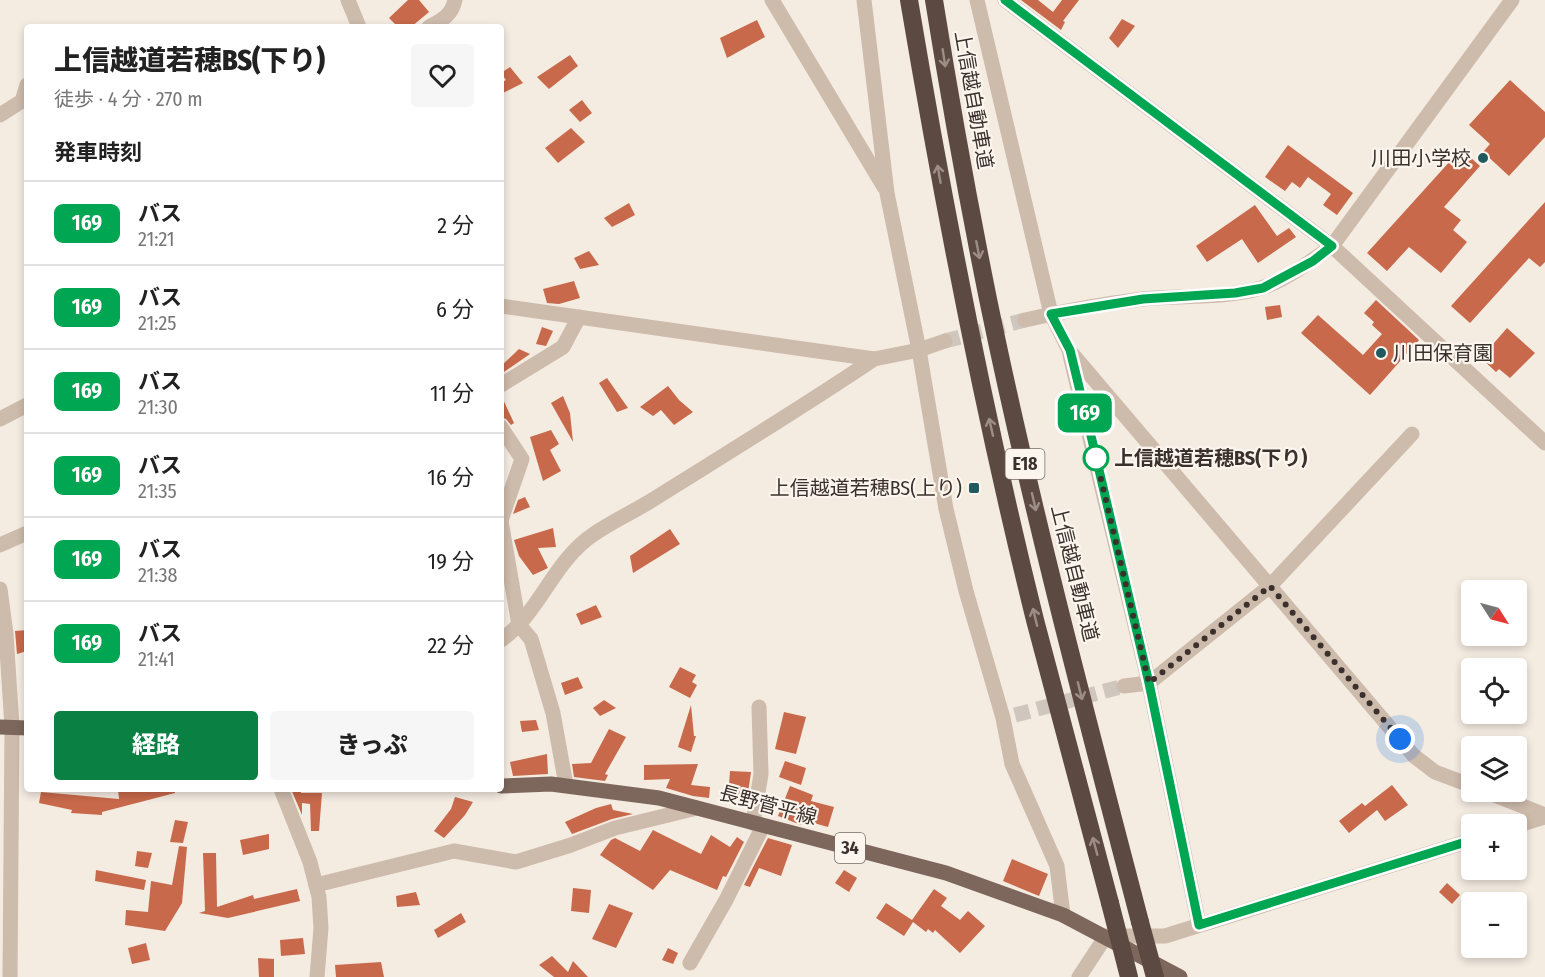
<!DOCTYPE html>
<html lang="ja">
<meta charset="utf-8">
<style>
:root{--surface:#fff;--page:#f6f6f6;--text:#222;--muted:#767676;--line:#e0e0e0;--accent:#0b8043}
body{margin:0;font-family:"Fira Sans Condensed","Noto Sans JP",sans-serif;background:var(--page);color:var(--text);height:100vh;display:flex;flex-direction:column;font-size:22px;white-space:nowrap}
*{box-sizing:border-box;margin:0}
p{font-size:20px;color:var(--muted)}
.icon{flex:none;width:33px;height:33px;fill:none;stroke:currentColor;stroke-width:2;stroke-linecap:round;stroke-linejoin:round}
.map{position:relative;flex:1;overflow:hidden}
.details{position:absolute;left:24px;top:24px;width:480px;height:768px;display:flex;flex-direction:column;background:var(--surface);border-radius:6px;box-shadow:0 3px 9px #0003}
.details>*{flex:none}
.badge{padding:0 12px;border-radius:9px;font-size:21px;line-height:39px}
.needle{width:39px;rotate:126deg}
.tools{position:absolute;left:1461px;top:580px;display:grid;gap:12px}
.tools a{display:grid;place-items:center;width:66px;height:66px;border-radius:6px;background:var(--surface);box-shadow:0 3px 9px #0003;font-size:30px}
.you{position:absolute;width:30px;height:30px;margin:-15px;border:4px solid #fff;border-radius:50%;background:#1a73e8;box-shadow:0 0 0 9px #1a73e833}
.map>.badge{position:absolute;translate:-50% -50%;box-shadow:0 0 0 3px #fff}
h2{padding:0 30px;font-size:22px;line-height:54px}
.round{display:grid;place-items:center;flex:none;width:63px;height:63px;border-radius:6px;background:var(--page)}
.head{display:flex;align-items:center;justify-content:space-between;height:102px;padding:0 30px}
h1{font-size:28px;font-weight:800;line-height:45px}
.button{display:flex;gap:12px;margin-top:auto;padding:12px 30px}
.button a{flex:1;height:69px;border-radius:6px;background:var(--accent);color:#fff;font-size:24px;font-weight:800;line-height:69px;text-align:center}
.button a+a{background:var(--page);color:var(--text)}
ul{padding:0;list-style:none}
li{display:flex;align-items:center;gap:18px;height:84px;padding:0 30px;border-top:2px solid var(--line)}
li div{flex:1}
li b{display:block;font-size:22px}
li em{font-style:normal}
li .badge{min-width:66px;font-weight:700;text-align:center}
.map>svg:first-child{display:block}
.building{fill:#c8694b}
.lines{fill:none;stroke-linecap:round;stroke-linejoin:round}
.minor-tunnel{stroke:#cfc6bd;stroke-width:15;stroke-dasharray:15 8;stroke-linecap:butt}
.minor{stroke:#cdbbac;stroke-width:15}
.major{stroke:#7d675c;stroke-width:15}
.highway{stroke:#5c4a42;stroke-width:18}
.highway-bridge{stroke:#5c4a42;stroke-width:18}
.oneway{stroke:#9c8e87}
.line-casing{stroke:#fff;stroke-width:14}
.line{stroke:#00a651;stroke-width:9}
.walk{stroke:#3b302b;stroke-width:6;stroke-dasharray:0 10.8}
.poi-dot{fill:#1f5a5e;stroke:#fbf5ee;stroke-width:2}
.stop-dot{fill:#fff;stroke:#00a651;stroke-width:3}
.labels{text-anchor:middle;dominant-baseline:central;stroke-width:4.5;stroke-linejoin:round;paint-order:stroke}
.shield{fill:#fbf5ee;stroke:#756b66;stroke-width:1.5}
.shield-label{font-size:18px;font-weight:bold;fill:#3b302b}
.street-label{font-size:20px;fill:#3b302b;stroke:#fbf5ee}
.poi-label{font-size:20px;fill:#3b302b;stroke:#fbf5ee;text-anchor:end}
.stop-label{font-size:20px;font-weight:bold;fill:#3b302b;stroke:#fbf5ee;text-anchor:start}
</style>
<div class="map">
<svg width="1545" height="977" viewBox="0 0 1545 977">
<rect width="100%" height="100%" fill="#f4ebe1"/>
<g class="building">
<path d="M 408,0 L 419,0 L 429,12 L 411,27 L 398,27 L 389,18 Z"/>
<path d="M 1021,0 L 1038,0 L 1053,12 L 1062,0 L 1079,0 L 1063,21 L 1065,22 L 1061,30 Z"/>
<path d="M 1122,19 L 1135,26 L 1118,48 L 1109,38 Z"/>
<path d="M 757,20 L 765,37 L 727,58 L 720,38 Z"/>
<path d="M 570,55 L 578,66 L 549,89 L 537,77 Z"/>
<path d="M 510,67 L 523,83 L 501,94 L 501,83 L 506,80 L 501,73 Z"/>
<path d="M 1510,80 L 1545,112 L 1545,137 L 1509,176 L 1483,152 L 1490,144 L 1469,125 Z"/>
<path d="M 582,100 L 592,113 L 580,122 L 569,110 Z"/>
<path d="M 571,128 L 585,142 L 558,163 L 545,148 Z"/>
<path d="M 1288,145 L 1353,193 L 1337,215 L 1323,205 L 1331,194 L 1308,177 L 1300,188 L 1292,182 L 1285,191 L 1265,177 Z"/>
<path d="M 1461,149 L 1480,166 L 1444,207 L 1461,220 L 1453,230 L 1467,242 L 1441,273 L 1409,247 L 1387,271 L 1367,253 Z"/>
<path d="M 1545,202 L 1545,262 L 1540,267 L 1529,258 L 1470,323 L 1451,306 Z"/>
<path d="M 629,203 L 635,215 L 612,227 L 604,218 Z"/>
<path d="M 1255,205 L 1277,236 L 1289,228 L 1296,237 L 1258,263 L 1242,239 L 1207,262 L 1196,246 Z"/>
<path d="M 589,251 L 599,265 L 580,269 L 574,258 Z"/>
<path d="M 574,281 L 580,298 L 559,304 L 547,303 L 543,289 Z"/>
<path d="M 1376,300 L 1419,340 L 1370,395 L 1301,333 L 1318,315 L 1363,355 L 1382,334 L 1372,325 L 1374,322 L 1364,313 Z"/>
<path d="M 1280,305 L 1282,317 L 1267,320 L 1265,307 Z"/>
<path d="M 542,327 L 553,331 L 546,346 L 536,344 Z"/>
<path d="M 1507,328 L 1535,353 L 1510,378 L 1499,369 L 1496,372 L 1481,358 Z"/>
<path d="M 519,349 L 530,354 L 501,374 L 501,366 Z"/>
<path d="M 607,378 L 628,408 L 617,412 L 599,383 Z"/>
<path d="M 668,386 L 679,400 L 693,412 L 674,425 L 661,410 L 653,416 L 640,407 Z"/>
<path d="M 501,395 L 514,423 L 511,425 L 506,419 L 501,417 Z"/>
<path d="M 563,396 L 570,413 L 573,442 L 551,403 Z"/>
<path d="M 551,430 L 559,444 L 550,450 L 561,471 L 543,481 L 530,437 Z"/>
<path d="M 525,497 L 530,507 L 513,514 L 518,500 Z"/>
<path d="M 553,528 L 556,547 L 538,548 L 548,568 L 533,575 L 519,556 L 514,540 Z"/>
<path d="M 670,529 L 680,544 L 633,573 L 630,556 Z"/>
<path d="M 596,605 L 602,617 L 581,625 L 576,614 Z"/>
<path d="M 27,630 L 27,651 L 17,654 L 15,631 Z"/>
<path d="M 680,667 L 696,675 L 692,682 L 697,685 L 690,698 L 669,687 Z"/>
<path d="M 578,677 L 583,688 L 565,695 L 561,683 Z"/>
<path d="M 604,700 L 616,708 L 600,716 L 593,708 Z"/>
<path d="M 691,705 L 694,736 L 696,736 L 691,752 L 678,747 Z"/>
<path d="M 784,712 L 806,717 L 796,754 L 775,749 Z"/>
<path d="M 536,720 L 539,730 L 522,732 L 520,721 Z"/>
<path d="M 609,729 L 626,737 L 605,774 L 608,775 L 605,781 L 574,777 L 572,764 L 591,763 Z"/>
<path d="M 547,754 L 548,774 L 513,776 L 510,762 Z"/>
<path d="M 785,761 L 806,768 L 801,785 L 779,777 Z"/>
<path d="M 698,764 L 691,785 L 710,787 L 709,798 L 693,796 L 666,788 L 670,779 L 644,780 L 644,765 Z"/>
<path d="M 730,771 L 751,772 L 747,800 L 728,799 Z"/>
<path d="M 1392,785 L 1408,805 L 1385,821 L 1377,810 L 1349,833 L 1339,821 L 1362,803 L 1365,806 Z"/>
<path d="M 790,786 L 813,795 L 811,801 L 834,807 L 828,827 L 803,820 L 801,825 L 778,816 Z"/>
<path d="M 118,789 L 175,789 L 175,793 L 102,812 L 102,815 L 71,813 L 72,810 L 39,803 L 41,792 L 119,799 Z"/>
<path d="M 291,789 L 301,789 L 301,793 L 322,793 L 319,831 L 311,831 L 310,804 L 302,803 L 302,815 Z"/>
<path d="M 455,797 L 473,802 L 465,815 L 444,838 L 434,831 L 451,809 Z"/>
<path d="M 611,804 L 613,810 L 633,814 L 612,819 L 572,834 L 565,822 L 596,808 Z"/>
<path d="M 175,820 L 188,822 L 183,843 L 170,842 Z"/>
<path d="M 653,830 L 701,854 L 711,835 L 730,847 L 737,837 L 744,842 L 726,877 L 723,876 L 717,890 L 670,870 L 653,890 L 600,855 L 611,840 L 615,838 L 640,851 Z"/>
<path d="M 269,834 L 269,849 L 243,855 L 240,840 Z"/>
<path d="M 768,838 L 792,845 L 781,876 L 759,868 L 750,887 L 744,885 Z"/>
<path d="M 179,846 L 187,847 L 182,903 L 165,931 L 125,925 L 126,910 L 148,912 L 151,881 L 172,885 Z"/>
<path d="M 137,851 L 152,853 L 148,868 L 135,866 Z"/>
<path d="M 203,853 L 216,853 L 217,907 L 253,895 L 254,899 L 297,889 L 300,901 L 228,918 L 199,913 L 205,911 Z"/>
<path d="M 1012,859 L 1048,874 L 1039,896 L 1003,881 Z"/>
<path d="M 96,870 L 146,880 L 144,890 L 95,881 Z"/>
<path d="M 844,870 L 857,878 L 849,892 L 835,883 Z"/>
<path d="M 1447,883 L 1460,895 L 1452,904 L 1439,892 Z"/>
<path d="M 573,888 L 591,890 L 589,913 L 571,911 Z"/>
<path d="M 934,889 L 947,898 L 941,906 L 960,920 L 968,911 L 985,926 L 960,953 L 935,930 L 933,933 L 928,929 L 926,932 L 913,922 L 904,936 L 876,918 L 886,903 L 912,920 Z"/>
<path d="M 416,892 L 420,905 L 397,907 L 396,896 Z"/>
<path d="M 609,904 L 633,913 L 616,948 L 592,939 Z"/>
<path d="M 461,913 L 466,922 L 438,938 L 434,930 Z"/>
<path d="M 303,938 L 305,954 L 281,956 L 280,940 Z"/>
<path d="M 146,943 L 150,960 L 132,964 L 128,948 Z"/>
<path d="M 668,948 L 678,953 L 673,964 L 662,960 Z"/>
<path d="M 552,956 L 568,972 L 573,961 L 588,977 L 554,977 L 539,965 Z"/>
<path d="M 258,958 L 274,959 L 274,977 L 259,977 Z"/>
<path d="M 381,962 L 384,977 L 336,977 L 335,965 Z"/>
</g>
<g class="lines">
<g class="minor-tunnel">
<path d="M 945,341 L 1025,320"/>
<path d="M 1015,715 L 1124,686"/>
</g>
<g class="minor">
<path d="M 348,0 L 359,27"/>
<path d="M 772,0 L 884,187"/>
<path d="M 864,0 L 887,193 L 919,350 L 946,509 L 966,591 L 1003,718 L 1012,764 L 1057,866 L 1063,915"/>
<path d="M 977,0 L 1051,314 L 1069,350 L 1414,756 L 1435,772 L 1472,786"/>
<path d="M 1005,0 L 1332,246 L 1545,443"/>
<path d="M 429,27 C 442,20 452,15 455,0"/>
<path d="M 0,115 L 22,101 L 27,85"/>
<path d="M 501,306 L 874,359 L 919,350 L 945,341"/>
<path d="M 1025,320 C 1064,311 1103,304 1143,299 C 1181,295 1223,299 1261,288 C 1282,282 1315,259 1332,246 L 1512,0"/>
<path d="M 1070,355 L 1149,683 L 1199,925"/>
<path d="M 501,385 L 563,347 L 579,317"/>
<path d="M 0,419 L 27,405"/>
<path d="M 501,427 L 522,459 L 501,520"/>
<path d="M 501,521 L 519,625 L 531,639 L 553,713 L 566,785"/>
<path d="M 0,545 L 27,533"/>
<path d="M 0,589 L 6,634 L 12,727 L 10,977"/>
<path d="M 501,640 C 540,613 553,561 594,534 C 611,522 631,513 649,502 C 724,455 800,409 874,359"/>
<path d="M 1124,686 L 1149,683 L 1270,586 L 1412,434"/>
<path d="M 281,789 L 310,862 L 319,897 L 321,928 L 317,977"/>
<path d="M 1487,792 L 1545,815"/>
<path d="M 753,823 L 761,774 L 759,707"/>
<path d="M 1516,826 L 1545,817"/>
<path d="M 316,885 L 454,851 L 516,862 L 571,845 L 615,828 L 697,808"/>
<path d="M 690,963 L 726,900 L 763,826"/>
<path d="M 1079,977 L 1106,936 L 1165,936 L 1472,840"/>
</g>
<g class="major">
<path d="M 0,727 L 27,728"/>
<path d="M 501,786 L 551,784 L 659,798 L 946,873 L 1063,915 L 1180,977"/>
</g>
<g class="highway">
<path d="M 909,0 C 944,208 984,415 1035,620 C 1059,714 1085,808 1110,903"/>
<path d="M 934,0 C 950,100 968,200 988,299 C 1031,508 1086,715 1140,922"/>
</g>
<g class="highway-bridge">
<path d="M 1110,903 L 1129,977"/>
<path d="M 1140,922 L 1155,977"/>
</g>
</g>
<defs><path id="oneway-shaft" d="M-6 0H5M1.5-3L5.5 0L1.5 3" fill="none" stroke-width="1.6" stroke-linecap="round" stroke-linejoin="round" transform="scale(1.5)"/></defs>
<g class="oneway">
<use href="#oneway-shaft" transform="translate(944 58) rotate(81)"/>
<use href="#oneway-shaft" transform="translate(939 174) rotate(-100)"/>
<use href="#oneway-shaft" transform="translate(978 250) rotate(79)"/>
<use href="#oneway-shaft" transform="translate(991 427) rotate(-103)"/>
<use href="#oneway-shaft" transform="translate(1034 502) rotate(77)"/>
<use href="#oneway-shaft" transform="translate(1035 617) rotate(-104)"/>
<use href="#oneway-shaft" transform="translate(1080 691) rotate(76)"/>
<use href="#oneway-shaft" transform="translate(1095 846) rotate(-105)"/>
</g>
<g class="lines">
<defs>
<path id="line" d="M 1005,0 L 1332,246 L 1313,261 L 1263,288 L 1235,293 L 1143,299 L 1051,314 L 1070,350 L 1092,440 L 1149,683 L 1199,925 L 1472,840"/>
</defs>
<use href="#line" class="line-casing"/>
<use href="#line" class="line"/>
<path class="walk" d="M 1096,458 L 1149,683 L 1270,586 L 1400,739"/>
</g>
<g class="poi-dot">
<circle cx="1483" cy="158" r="6"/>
<circle cx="1381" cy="353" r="6"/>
<rect x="968" y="482" width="12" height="12" rx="3"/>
</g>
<circle class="stop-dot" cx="1096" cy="458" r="12"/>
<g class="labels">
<g class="shield">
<rect x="1005.5" y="449" width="39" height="30" rx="4.5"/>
<rect x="835" y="833" width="30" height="30" rx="4.5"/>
</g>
<g class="shield-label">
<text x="1025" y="464">E18</text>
<text x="850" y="848">34</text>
</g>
<g class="street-label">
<text transform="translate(974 100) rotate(80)">上信越自動車道</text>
<text transform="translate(1075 573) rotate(76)">上信越自動車道</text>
<text transform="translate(768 805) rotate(15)">長野菅平線</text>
</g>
<g class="poi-label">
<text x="1471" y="158">川田小学校</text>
<text x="1393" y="353" text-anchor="start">川田保育園</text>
<text x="962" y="488">上信越道若穂BS(上り)</text>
</g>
<g class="stop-label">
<text x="1114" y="458">上信越道若穂BS(下り)</text>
</g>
</g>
</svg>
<div class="tools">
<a><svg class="needle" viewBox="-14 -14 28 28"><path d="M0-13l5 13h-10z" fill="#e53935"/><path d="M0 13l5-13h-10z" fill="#767676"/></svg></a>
<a><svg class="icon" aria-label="locate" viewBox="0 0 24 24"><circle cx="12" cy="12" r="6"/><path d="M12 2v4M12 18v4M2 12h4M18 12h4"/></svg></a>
<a><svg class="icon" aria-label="layers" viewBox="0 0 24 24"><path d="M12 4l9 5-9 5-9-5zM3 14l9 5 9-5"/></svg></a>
<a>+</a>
<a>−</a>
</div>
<div class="you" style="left:1400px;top:739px"></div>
<b class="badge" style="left:1085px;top:413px;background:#00a651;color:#fff">169</b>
<section class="details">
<div class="head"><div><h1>上信越道若穂BS(下り)</h1><p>徒歩 · 4 分 · 270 m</p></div><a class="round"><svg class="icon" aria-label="heart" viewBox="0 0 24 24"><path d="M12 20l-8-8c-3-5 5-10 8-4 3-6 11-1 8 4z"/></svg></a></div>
<h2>発車時刻</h2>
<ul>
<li><span class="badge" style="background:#00a651;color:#fff">169</span><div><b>バス</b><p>21:21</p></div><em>2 分</em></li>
<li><span class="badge" style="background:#00a651;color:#fff">169</span><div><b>バス</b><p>21:25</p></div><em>6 分</em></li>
<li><span class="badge" style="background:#00a651;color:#fff">169</span><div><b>バス</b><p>21:30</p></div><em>11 分</em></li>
<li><span class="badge" style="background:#00a651;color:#fff">169</span><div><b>バス</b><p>21:35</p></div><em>16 分</em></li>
<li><span class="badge" style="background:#00a651;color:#fff">169</span><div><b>バス</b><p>21:38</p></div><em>19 分</em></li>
<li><span class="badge" style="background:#00a651;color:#fff">169</span><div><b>バス</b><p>21:41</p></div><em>22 分</em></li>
</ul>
<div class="button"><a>経路</a><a>きっぷ</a></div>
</section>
</div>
